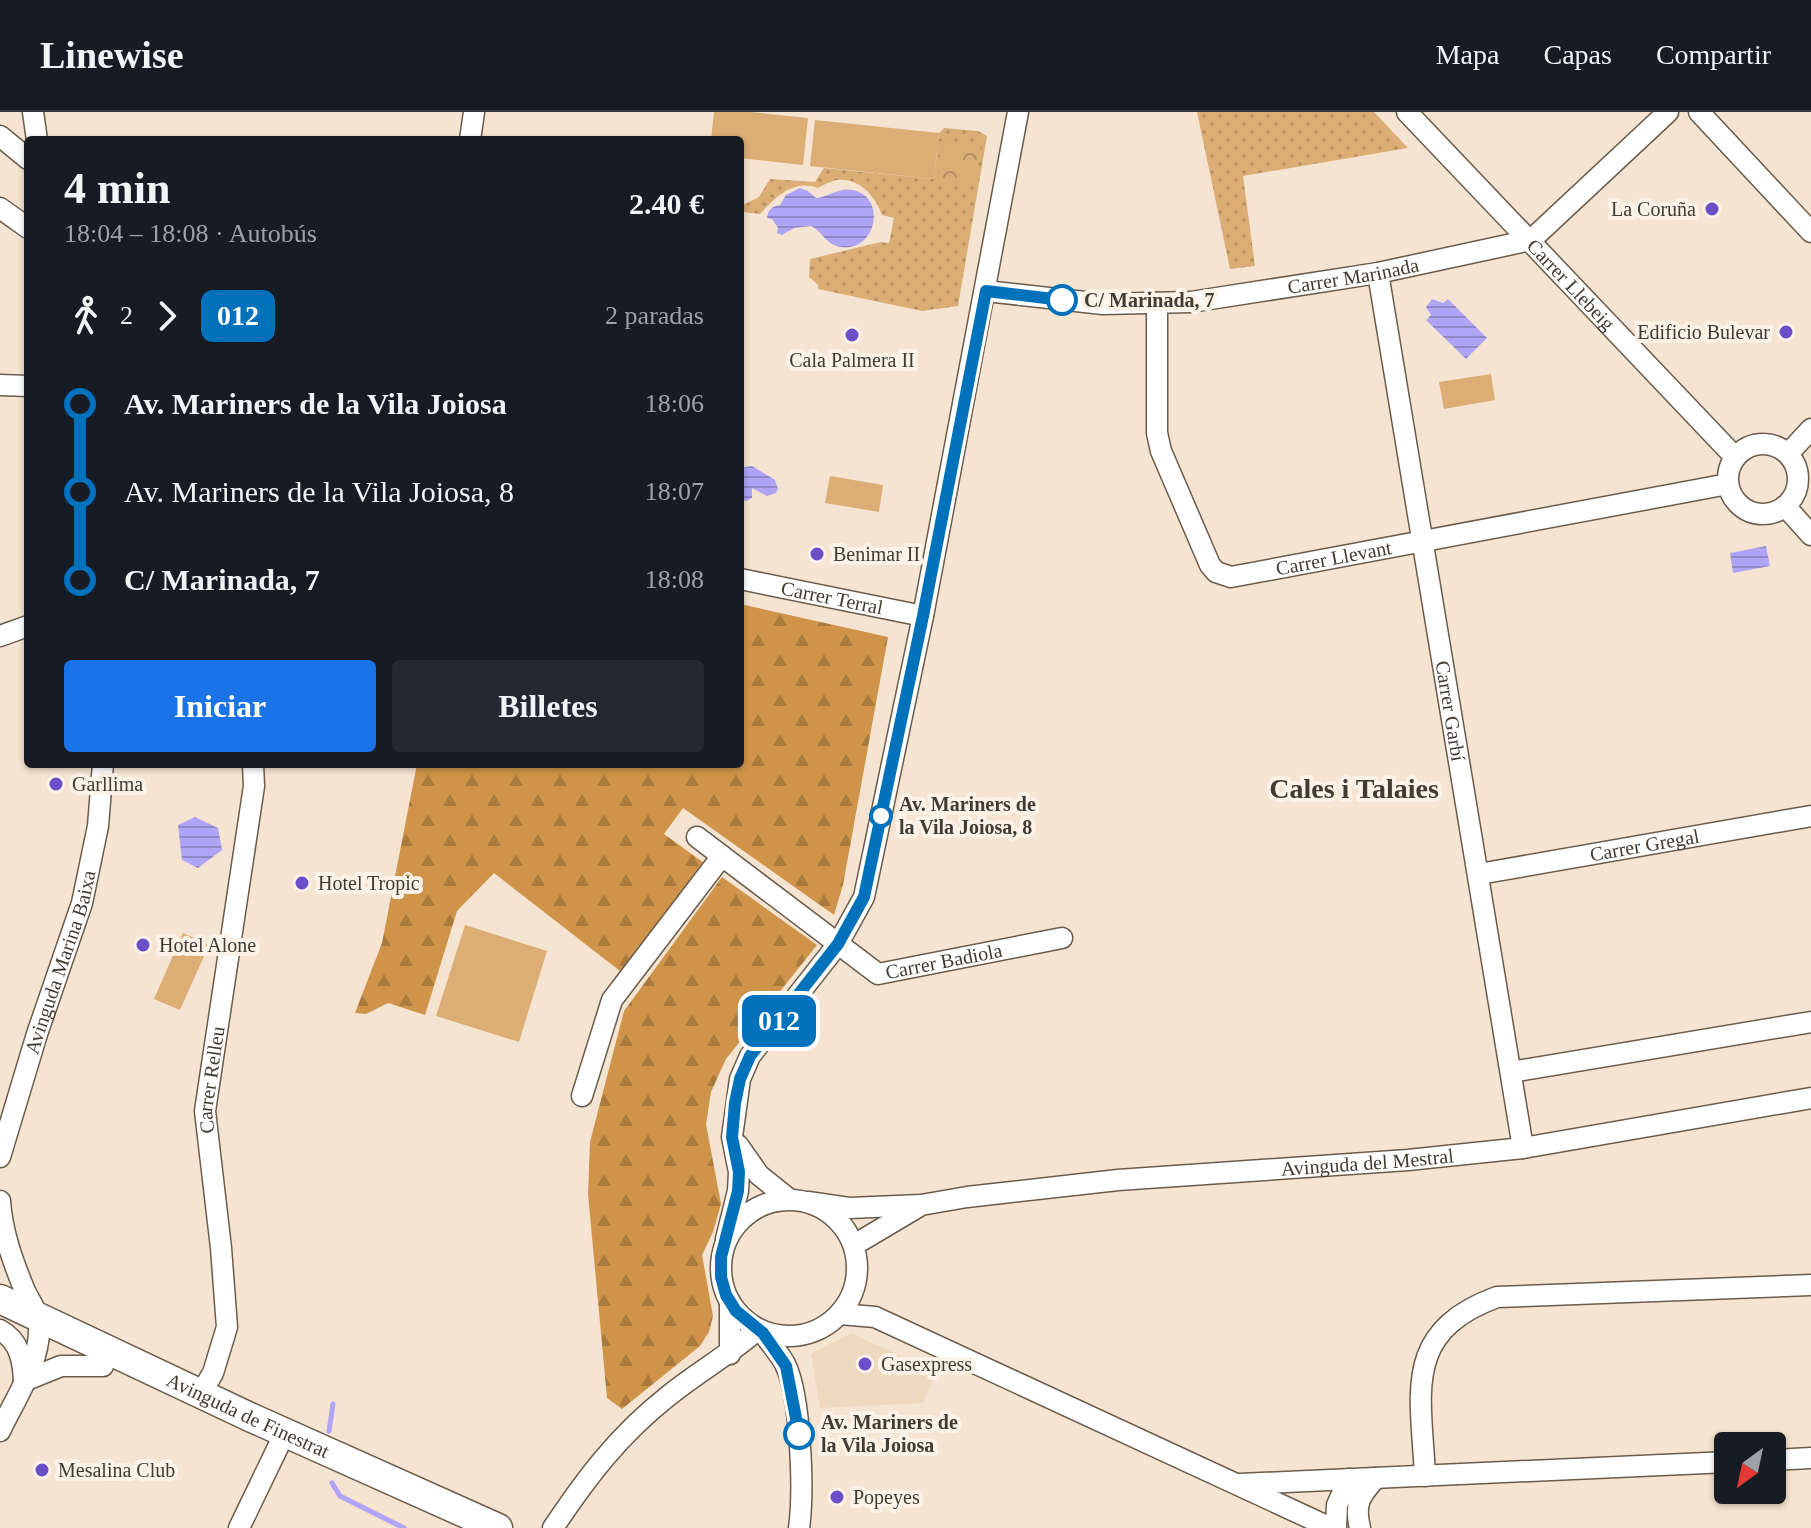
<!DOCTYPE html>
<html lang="es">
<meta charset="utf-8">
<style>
:root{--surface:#171b24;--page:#242831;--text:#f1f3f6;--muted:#9ea1a6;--line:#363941;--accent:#1a73e8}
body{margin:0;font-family:Georgia,serif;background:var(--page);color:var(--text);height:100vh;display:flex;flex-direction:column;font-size:30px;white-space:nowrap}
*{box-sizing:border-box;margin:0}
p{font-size:26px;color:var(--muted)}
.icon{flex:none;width:44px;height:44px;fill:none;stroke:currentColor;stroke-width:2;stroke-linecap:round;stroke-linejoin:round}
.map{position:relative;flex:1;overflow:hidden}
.side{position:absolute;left:24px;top:24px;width:720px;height:632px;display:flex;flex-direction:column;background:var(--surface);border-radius:8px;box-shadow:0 2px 6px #0004}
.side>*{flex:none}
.badge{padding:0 16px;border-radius:12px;font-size:28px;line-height:52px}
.needle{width:52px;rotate:213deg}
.tools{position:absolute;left:1714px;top:1320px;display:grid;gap:16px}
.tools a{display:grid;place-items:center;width:72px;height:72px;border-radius:8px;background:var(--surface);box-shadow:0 2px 6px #0004;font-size:40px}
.map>.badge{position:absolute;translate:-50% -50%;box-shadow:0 0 0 4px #fff}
.legs{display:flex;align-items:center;gap:12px;height:88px;padding:0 40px;font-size:26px}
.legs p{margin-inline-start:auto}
.head{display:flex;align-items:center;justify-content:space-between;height:136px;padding:0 40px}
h1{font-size:44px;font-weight:800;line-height:60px}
.cta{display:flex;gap:16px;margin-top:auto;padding:16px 40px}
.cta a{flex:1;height:92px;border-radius:8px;background:var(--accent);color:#fff;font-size:32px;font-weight:800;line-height:92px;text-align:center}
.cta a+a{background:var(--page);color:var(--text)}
ul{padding:0 40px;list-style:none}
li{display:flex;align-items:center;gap:28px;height:88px;font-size:30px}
li i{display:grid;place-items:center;width:12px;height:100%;margin:0 10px;background:currentColor}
li i::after{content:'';width:20px;height:20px;margin:-10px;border:6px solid;border-radius:50%;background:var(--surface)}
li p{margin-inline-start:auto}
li:first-child i{background:linear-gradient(#0000 50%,currentColor 0)}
li:last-child i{background:linear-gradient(currentColor 50%,#0000 0)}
header{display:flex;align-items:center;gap:48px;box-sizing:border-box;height:112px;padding:0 40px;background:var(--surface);border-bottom:2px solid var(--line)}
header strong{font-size:38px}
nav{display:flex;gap:44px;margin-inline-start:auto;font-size:28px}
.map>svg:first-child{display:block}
.built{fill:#eed8bf}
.grass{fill:url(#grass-dots)}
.forest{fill:url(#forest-firs)}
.park{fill:url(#park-crowns)}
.garden{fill:#dcad75}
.water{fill:url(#water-rules)}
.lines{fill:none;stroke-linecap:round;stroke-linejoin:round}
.stream{stroke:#afa4f6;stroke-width:5}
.minor-casing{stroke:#6a5c4c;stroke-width:23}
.secondary-casing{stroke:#6a5c4c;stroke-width:31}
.minor{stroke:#fff;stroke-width:20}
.secondary{stroke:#fff;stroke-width:28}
.line-1-casing{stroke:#fff;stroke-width:18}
.line-1{stroke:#0072bc;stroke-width:12}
.poi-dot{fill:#6b4ec8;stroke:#fcf2e7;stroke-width:3}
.stop-1-dot{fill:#fff;stroke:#0072bc;stroke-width:4}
.labels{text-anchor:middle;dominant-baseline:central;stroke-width:8;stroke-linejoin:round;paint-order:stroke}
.poi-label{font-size:20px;fill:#413b33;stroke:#fcf2e7;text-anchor:start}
.street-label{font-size:20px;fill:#413b33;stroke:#fcf2e7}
.stop-label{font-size:20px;font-weight:bold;fill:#413b33;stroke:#fcf2e7;text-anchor:start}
.district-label{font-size:28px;font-weight:bold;fill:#413b33;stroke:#fcf2e7}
</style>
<header>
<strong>Linewise</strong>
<nav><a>Mapa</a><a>Capas</a><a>Compartir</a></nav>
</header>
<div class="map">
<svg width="1811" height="1416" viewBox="0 0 1811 1416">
<defs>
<pattern id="grass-dots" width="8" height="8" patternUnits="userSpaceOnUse" patternTransform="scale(2)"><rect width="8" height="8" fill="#dcad75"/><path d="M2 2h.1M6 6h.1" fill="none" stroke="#b48e61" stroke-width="1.8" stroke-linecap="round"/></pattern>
<pattern id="forest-firs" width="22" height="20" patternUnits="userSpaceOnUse" patternTransform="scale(2)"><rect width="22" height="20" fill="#cf9449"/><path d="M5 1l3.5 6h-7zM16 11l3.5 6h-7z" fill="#aa7a3d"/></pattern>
<pattern id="park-crowns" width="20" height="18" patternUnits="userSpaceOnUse" patternTransform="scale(2)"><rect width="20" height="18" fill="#dcad75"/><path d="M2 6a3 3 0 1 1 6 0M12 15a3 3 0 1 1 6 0" fill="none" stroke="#b48e61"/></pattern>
<pattern id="water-rules" width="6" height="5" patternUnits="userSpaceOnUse" patternTransform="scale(2)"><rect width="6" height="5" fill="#afa4f6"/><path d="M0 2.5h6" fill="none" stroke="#9087c8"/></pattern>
</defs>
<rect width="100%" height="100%" fill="#f5e4d1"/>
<path class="built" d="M 851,1221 L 936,1261 L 923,1291 L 820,1296 L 811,1242 Z"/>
<g class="grass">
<path d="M 1197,0 L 1374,0 L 1408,36 L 1243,64 L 1255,154 L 1230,157 Z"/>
<path d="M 944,16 L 978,19 L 987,24 L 958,194 L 922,199 L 818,177 L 818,173 L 809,165 L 810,147 L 881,130 L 889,131 L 894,106 L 882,103 C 876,85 859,65 837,68 C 831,69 823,73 818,76 C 793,67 776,85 760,102 L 743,100 L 741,94 L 759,85 L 770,67 L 815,70 L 824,56 L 934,67 L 939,21 Z"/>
</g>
<g class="forest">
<path d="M 740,492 L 888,525 L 843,773 L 834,803 L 683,696 L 664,722 L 704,751 L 620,859 L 494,761 L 457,799 L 425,903 L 388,891 L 366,902 L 355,901 L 382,831 L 417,652 L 740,652 Z"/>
<path d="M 722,765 L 817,833 L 726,947 L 711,980 L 706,1012 L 721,1092 L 713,1120 L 702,1143 L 713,1204 L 709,1220 L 700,1234 L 622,1297 L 607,1286 L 588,1082 L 590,1030 L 624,899 Z"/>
</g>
<path class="park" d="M 941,29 L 981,35 L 974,74 L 938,70 Z"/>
<g class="garden">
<path d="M 714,0 L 751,0 L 808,6 L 803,53 L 740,46 L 740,28 L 711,28 Z"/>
<path d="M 815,8 L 939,21 L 934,67 L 810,54 Z"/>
<path d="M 1491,262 L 1495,288 L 1444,297 L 1439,270 Z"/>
<path d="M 830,364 L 883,373 L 879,400 L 825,391 Z"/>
<path d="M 465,813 L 547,839 L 519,930 L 436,904 Z"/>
<path d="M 183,821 L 209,833 L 180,898 L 154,887 Z"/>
</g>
<g class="water">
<path d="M 800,76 L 808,79 L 816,86 C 829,85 838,75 853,78 C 887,85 877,140 841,135 C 826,133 823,120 811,114 L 794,116 L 782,123 L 777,121 L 778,116 L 772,107 L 767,106 C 768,97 772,95 780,93 L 786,83 Z"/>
<path d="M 1432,187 L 1443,191 L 1448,187 L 1487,226 L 1466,247 L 1426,208 L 1431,203 L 1426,195 Z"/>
<path d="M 752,354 L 775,368 L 778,377 L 776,381 L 767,384 L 752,376 L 752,386 L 746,389 L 742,387 L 740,379 L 744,374 L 740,374 L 740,356 Z"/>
<path d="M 1766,434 L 1770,454 L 1733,461 L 1730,441 Z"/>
<path d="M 195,705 L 218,716 L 222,738 L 198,756 L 182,748 L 178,713 Z"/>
</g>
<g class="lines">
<g class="stream">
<path d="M 329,1319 L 333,1292"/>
<path d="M 332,1371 L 340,1384 L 404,1416"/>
</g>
<defs>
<g id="minor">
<path d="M 33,0 L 37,28"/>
<path id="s1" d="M 1407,0 L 1735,345"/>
<path d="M 1699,0 L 1811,120"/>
<path d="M 0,24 L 28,47"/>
<path d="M 470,28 L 474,0"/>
<path d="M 0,96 L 28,116"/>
<path id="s2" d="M 1378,161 L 1523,1036"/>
<path id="s3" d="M 986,179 L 1103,192 L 1191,190 L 1378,161 L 1531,128 L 1668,0"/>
<path id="s4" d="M 1157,191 L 1157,321 L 1161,339 L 1210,453 L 1216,460 L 1231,465 L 1728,372"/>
<path d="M 0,273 L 28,274"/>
<circle cx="1763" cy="367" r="35"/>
<path d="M 1788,342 L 1811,317"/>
<path d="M 1785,394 L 1811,423"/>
<path id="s5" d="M 740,467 L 923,504"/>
<path d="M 0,524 L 28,514"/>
<path id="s6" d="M 697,725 L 878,862 L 1062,826"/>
<path id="s7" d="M 1479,762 L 1811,704"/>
<path d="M 1511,960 L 1811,910"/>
<path d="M 582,984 L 612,888 L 722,744"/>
<path d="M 738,1033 L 759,1063 L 789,1087"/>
<path id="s8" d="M 0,1045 L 37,922 L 82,791 L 98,714 L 103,652"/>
<circle cx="789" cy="1156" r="68"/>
<path d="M 0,1089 C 2,1120 13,1150 25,1179 C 30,1190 39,1201 39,1214 C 41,1249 15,1287 0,1319"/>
<path id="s9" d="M 808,1090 L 849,1096 L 921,1093 L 967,1085 L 1118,1068 L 1408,1048 L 1523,1036 L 1811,986"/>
<path d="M 726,1127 L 738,1079 L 739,1060 L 732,1025 L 740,967 L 750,944 L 838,832 L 864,785 L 923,504 L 1018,0"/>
<path d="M 854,1133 L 918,1095"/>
<path d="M 840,1202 L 875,1205 L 1331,1416"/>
<path d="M 0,1218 C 20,1229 23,1249 24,1269"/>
<path d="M 763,1221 C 770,1231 779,1241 785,1252 C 801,1284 804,1380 799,1416"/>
<path d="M 730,1242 L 730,1190"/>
<path d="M 24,1269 L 61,1254 L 103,1254"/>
<path id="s10" d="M 201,1281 L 213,1261 L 227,1215 L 221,1136 L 205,999 L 254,674 L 253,652"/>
<path d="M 1772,1348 L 1811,1346"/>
<path d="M 1425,1364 C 1421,1280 1402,1220 1497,1185 L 1811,1173"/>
<path d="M 1240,1372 L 1728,1350"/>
<path d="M 239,1416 L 279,1333"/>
<path d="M 553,1416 C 587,1365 619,1323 667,1285 C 696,1261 729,1243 757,1218"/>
<path d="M 1336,1416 L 1337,1393 L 1349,1367"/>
<path d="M 1360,1416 C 1354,1392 1360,1383 1376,1366"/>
</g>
<g id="secondary">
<path id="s11" d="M 0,1187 L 252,1306 L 498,1416"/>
</g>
</defs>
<use href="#minor" class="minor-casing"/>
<use href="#secondary" class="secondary-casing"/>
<use href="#minor" class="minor"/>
<use href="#secondary" class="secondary"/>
</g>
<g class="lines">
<defs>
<path id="line-1" d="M 799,1322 L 786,1254 L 763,1221 L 736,1199 L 726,1183 L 721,1165 L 721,1145 L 738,1079 L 739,1060 L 732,1025 L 735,991 L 740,967 L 750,944 L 838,832 L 864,785 L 923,504 L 986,179 L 1062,188"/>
</defs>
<use href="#line-1" class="line-1-casing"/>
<use href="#line-1" class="line-1"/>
</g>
<g class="poi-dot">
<circle cx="1712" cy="97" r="8"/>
<circle cx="1786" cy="220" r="8"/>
<circle cx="852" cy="223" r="8"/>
<circle cx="817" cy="442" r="8"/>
<circle cx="56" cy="672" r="8"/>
<circle cx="302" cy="771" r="8"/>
<circle cx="143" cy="833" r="8"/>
<circle cx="865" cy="1252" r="8"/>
<circle cx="42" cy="1358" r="8"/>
<circle cx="837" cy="1385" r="8"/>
</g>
<g class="stop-1-dot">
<circle cx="1062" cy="188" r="14"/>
<circle cx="881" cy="704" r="10"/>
<circle cx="799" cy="1322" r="14"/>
</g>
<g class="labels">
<g class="poi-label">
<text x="1696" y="97" text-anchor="end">La Coruña</text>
<text x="1770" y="220" text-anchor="end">Edificio Bulevar</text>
<text x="852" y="248" text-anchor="middle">Cala Palmera II</text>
<text x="833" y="442">Benimar II</text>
<text x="72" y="672">Garllima</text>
<text x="318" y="771">Hotel Tropic</text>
<text x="159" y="833">Hotel Alone</text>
<text x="881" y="1252">Gasexpress</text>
<text x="58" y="1358">Mesalina Club</text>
<text x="853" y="1385">Popeyes</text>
</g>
<g class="street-label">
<text stroke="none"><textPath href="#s3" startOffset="370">Carrer Marinada</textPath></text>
<text stroke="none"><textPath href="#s1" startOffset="238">Carrer Llebeig</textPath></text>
<text stroke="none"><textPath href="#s4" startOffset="402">Carrer Llevant</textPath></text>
<text stroke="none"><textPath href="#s5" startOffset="94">Carrer Terral</textPath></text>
<text stroke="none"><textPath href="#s2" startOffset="444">Carrer Garbí</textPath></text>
<text stroke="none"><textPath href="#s7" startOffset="168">Carrer Gregal</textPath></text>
<text stroke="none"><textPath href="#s6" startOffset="294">Carrer Badiola</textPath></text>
<text stroke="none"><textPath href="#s8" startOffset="204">Avinguda Marina Baixa</textPath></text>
<text stroke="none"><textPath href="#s10" startOffset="320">Carrer Relleu</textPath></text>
<text stroke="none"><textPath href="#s9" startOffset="562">Avinguda del Mestral</textPath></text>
<text stroke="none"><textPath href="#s11" startOffset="274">Avinguda de Finestrat</textPath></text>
</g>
<g class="stop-label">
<text x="1084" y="188">C/ Marinada, 7</text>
<text x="899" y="692">Av. Mariners de<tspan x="899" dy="23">la Vila Joiosa, 8</tspan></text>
<text x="821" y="1310">Av. Mariners de<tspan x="821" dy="23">la Vila Joiosa</tspan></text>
</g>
<g class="district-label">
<text x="1354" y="676">Cales i Talaies</text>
</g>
</g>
</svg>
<div class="tools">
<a><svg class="needle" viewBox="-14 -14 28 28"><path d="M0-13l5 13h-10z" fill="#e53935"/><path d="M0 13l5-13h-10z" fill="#9ea1a6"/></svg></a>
</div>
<b class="badge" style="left:779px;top:909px;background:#0072bc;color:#fff">012</b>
<section class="side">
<div class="head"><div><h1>4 min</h1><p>18:04 – 18:08 · Autobús</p></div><b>2.40 €</b></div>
<div class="legs"><svg class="icon" aria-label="walk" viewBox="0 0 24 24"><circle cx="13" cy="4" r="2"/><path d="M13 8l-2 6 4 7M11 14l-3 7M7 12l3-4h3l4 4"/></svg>2<svg class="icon" aria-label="forward" viewBox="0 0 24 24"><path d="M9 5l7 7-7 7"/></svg><b class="badge" style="background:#0072bc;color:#fff">012</b><p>2 paradas</p></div>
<ul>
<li><i style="color:#0072bc"></i><b>Av. Mariners de la Vila Joiosa</b><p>18:06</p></li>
<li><i style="color:#0072bc"></i><span>Av. Mariners de la Vila Joiosa, 8</span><p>18:07</p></li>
<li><i style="color:#0072bc"></i><b>C/ Marinada, 7</b><p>18:08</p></li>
</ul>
<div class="cta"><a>Iniciar</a><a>Billetes</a></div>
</section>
</div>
